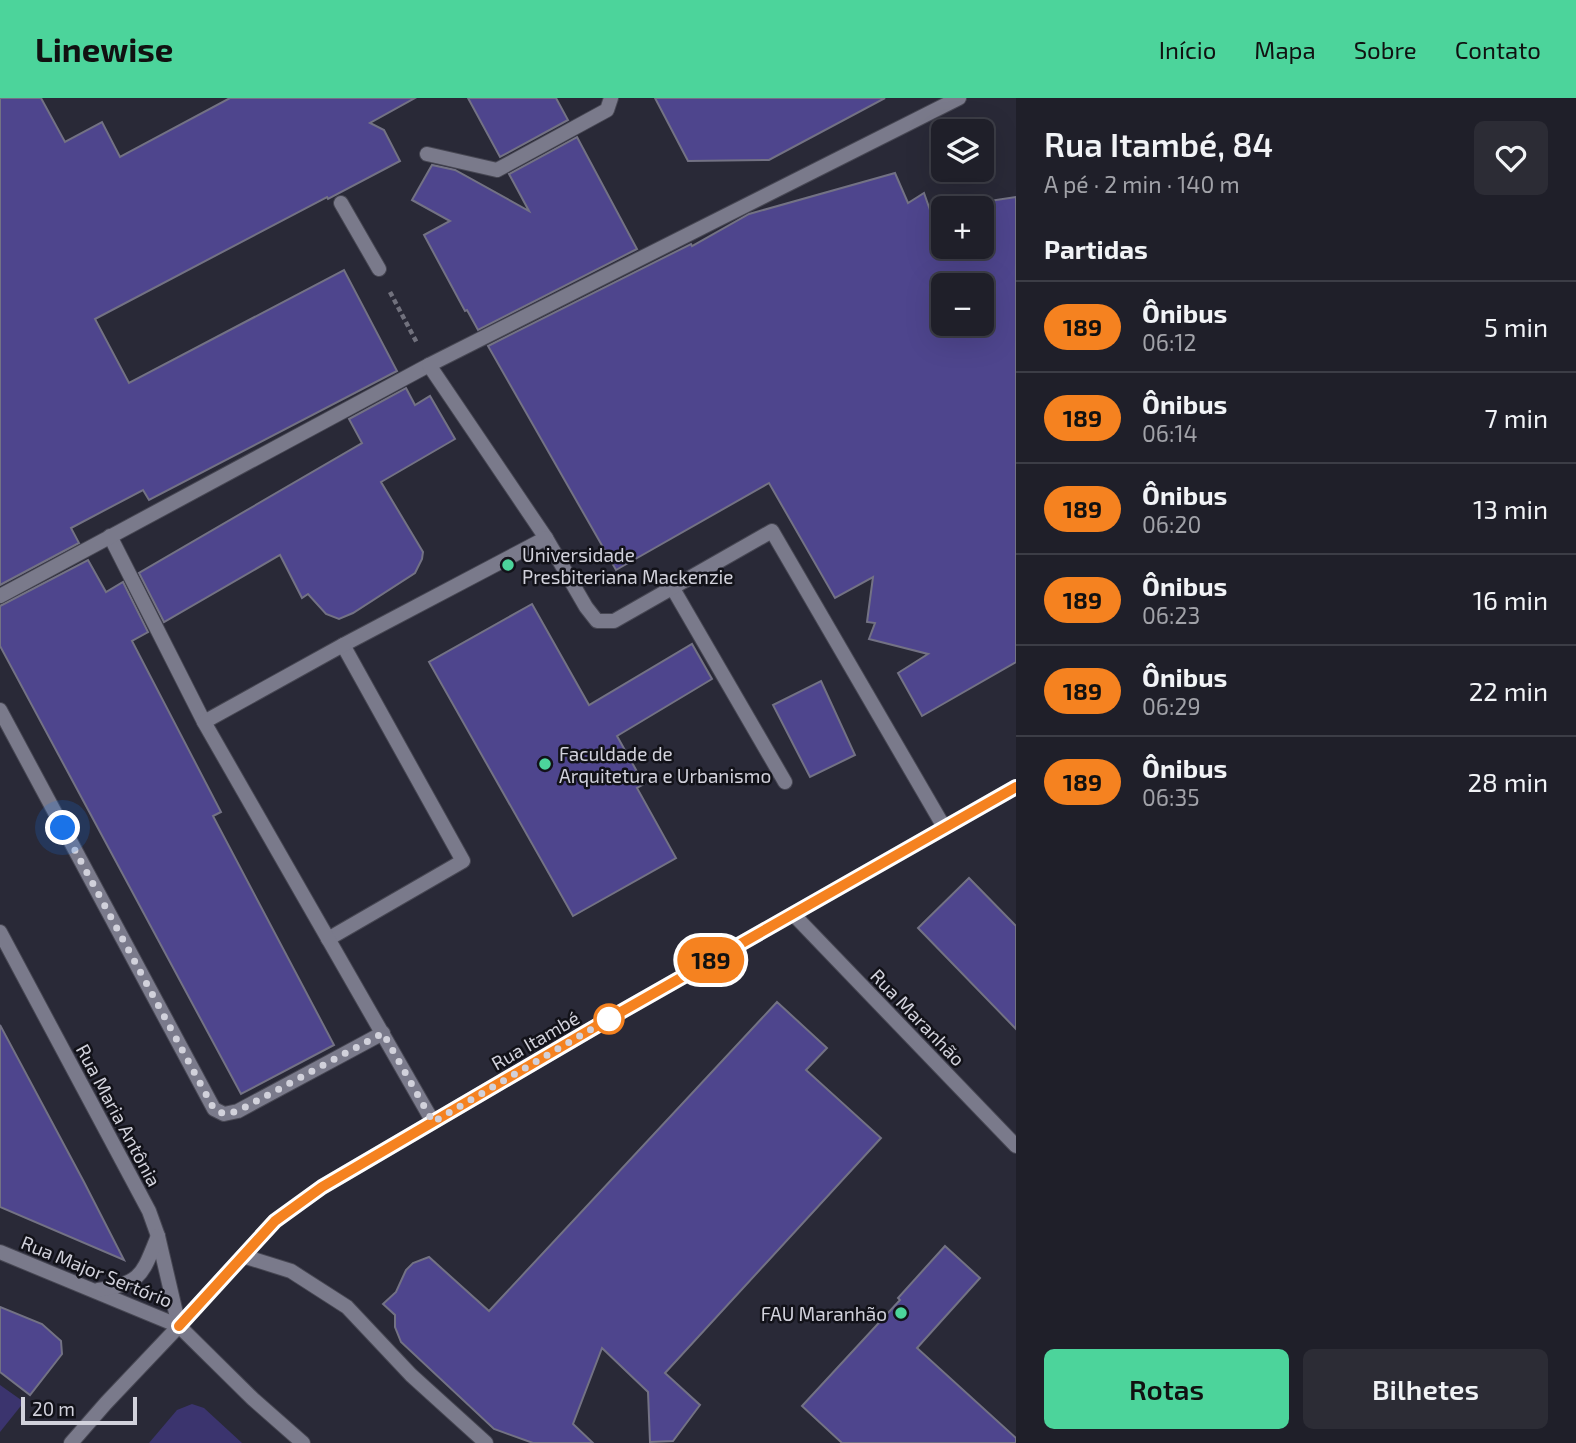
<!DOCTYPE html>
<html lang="pt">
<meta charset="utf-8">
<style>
:root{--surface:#1f1f29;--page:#2c2c35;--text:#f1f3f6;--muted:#a1a2a8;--line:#3c3d46;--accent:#4cd49b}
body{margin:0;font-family:"Exo 2",sans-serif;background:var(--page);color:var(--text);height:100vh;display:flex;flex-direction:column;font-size:26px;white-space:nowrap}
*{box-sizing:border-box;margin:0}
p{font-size:23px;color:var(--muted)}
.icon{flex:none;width:38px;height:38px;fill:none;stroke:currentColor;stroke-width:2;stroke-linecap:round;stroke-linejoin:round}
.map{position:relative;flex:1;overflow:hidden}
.sheet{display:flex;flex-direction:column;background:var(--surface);width:560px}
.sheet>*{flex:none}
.badge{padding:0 14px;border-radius:23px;font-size:24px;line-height:46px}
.controls{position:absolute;left:931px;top:21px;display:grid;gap:14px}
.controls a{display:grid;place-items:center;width:63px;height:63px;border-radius:10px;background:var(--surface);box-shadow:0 7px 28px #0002,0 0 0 2px var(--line);font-size:35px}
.scale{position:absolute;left:21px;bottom:18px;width:116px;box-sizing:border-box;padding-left:7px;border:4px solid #d1d1db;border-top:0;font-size:19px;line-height:24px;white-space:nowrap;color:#d1d1db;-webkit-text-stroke:5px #121219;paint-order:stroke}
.you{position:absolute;width:35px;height:35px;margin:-18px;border:5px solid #fff;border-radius:50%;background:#1a73e8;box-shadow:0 0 0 10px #1a73e833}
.map>.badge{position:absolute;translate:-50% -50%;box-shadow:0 0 0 4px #fff}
h2{padding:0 28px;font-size:26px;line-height:63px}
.round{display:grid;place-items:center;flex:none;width:74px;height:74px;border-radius:10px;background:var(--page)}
.head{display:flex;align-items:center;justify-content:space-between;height:119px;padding:0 28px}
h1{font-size:33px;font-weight:600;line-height:52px}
.button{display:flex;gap:14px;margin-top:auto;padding:14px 28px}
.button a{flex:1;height:80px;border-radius:10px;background:var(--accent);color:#111;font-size:28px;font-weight:600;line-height:80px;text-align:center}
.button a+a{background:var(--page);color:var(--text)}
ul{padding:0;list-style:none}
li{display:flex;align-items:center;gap:21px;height:91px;padding:0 28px;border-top:2px solid var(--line)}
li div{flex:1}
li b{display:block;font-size:26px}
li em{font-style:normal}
li .badge{min-width:77px;font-weight:700;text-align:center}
header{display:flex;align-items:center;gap:42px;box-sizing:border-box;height:98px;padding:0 35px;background:var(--accent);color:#111}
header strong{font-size:33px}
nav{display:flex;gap:38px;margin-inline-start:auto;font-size:24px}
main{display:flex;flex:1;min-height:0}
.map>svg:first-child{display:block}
.green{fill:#3b346e}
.building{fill:#4e458d;stroke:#737284;stroke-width:2;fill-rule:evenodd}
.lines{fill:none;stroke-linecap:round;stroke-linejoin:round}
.service-casing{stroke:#474753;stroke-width:16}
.pedestrian-casing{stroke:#474753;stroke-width:16}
.minor-casing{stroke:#474753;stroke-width:16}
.tertiary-casing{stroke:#474753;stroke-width:16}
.path{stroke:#71717d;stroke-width:4.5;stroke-dasharray:5 3.5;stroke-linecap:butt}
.service{stroke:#7a7a8b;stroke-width:14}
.pedestrian{stroke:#7a7a8b;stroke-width:14}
.minor{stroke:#7a7a8b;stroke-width:14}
.tertiary{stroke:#7a7a8b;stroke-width:14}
.line-casing{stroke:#fff;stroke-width:16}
.line{stroke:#f58220;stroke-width:10}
.walk{stroke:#d1d1db;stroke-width:7;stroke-dasharray:0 12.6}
.poi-dot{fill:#4cd49b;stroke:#121219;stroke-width:2.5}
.stop-dot{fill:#fff;stroke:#f58220;stroke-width:3.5}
.labels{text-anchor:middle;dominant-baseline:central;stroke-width:5;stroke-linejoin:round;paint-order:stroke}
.poi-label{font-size:19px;fill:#d1d1db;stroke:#121219;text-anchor:start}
.street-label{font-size:19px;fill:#d1d1db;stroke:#121219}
</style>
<header>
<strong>Linewise</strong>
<nav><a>Início</a><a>Mapa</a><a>Sobre</a><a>Contato</a></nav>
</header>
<main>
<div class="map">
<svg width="1016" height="1345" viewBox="0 0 1016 1345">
<rect width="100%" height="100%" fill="#292937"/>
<g class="green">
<path d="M 0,1287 L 24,1304 L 0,1334 Z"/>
<path d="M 192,1306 L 204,1310 L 242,1345 L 149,1345 L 177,1312 Z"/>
</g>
<g class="building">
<path d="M 0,0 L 41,0 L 65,44 L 102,24 L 120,59 L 230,0 L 415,0 L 370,25 L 384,32 L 400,63 L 328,101 L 327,99 L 95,221 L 129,285 L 344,172 L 397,273 L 149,402 L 143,392 L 71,430 L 79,445 L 0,487 Z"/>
<path d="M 468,0 L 556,0 L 568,22 L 500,59 Z"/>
<path d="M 655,0 L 885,0 L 769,62 L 688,63 Z"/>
<path d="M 577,39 L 637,151 L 478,232 L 467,212 L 465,213 L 424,137 L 450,123 L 412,102 L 432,67 L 455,72 L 529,113 L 509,76 Z"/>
<path d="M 895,75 L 908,105 L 924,95 L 930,112 L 943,110 L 943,149 L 982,149 L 982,110 L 943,110 L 1016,99 L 1016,564 L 922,618 L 898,575 L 928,556 L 869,541 L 875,525 L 867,524 L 873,479 L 835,500 L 769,385 L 616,472 L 488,248 L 691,146 L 692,148 L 749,116 ZM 943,187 L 982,187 L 982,226 L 943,226 Z"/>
<path d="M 406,290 L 415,307 L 430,298 L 455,341 L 381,384 L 423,454 L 422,461 L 415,475 L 353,515 L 339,521 L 326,516 L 308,496 L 302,500 L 280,457 L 164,524 L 139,475 L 362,345 L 349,321 Z"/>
<path d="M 88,462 L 106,494 L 123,484 L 148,534 L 132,543 L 221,714 L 213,718 L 334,947 L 241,996 L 0,548 L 0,508 Z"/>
<path d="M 532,506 L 589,607 L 692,546 L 712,581 L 617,638 L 644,686 L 637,690 L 676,760 L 573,818 L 429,564 Z"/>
<path d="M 821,583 L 855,657 L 810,679 L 773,607 Z"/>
<path d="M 969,780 L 1016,828 L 1016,931 L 918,830 Z"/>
<path d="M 777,904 L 827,950 L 806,972 L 881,1040 L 665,1275 L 700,1307 L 673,1343 L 650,1344 L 648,1294 L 602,1250 L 573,1326 L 593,1345 L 533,1345 L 494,1331 L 401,1244 L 395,1229 L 395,1217 L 383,1206 L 396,1194 L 406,1172 L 413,1165 L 429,1159 L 489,1213 Z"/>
<path d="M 0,927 L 84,1084 L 124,1162 L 0,1109 Z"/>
<path d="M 945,1148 L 980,1180 L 917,1250 L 1016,1340 L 1016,1345 L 842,1345 L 802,1308 L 900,1202 L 898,1200 Z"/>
<path d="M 0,1209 L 42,1226 L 61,1243 L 62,1256 L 30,1297 L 0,1274 Z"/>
</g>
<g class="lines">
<defs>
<g id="service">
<path d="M 427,56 L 497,72 L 607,12 L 611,0"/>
<path d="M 110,438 L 204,624"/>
<path d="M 672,489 L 785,684"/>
<path d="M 0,498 L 429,267"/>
<path d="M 0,612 L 214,1011 L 224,1016 L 238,1013 L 383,935"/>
<path d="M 944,729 L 772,433 L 614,523 L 597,523 L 586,509 L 546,440 L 429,267 L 959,0"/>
<path d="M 328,841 L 463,763 L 343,547"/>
<path d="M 433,1024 L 204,624 L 343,547 L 546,440"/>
<path d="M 243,1158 L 291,1173 L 347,1209 L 411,1277 L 486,1345"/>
</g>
<path id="pedestrian" d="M 341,105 L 379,171"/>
<g id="minor">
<path d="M 793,816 L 1016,1048"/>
<path d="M 179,1228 L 275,1123 L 322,1089 L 612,919 L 1016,689"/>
</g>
<g id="tertiary">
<path d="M 0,834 L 149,1113 L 158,1138 L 179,1228"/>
<path d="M 0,1154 L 179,1228 L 253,1301 L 303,1345"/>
<path d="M 98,1192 C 143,1185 142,1176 158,1138"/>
<path d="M 71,1345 L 106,1305 L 179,1228"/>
</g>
</defs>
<use href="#service" class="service-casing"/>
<use href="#pedestrian" class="pedestrian-casing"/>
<use href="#minor" class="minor-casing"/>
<use href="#tertiary" class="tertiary-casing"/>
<path class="path" d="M 390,194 L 417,245"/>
<use href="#service" class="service"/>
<use href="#pedestrian" class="pedestrian"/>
<use href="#minor" class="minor"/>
<use href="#tertiary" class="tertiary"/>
</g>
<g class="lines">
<defs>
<path id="line" d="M 179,1228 L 275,1123 L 322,1089 L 612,919 L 1016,689"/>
</defs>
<use href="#line" class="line-casing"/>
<use href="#line" class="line"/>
<path class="walk" d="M 63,730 L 214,1011 L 224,1016 L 238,1013 L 383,935 L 433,1024 L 612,919 L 609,921"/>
</g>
<g class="poi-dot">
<circle cx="508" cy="467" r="7"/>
<circle cx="545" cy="666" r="7"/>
<circle cx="901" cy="1215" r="7"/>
</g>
<circle class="stop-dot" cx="609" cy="921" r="14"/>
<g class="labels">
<g class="poi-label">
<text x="522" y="456">Universidade<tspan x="522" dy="22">Presbiteriana Mackenzie</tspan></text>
<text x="559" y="655">Faculdade de<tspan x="559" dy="22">Arquitetura e Urbanismo</tspan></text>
<text x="887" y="1215" text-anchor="end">FAU Maranhão</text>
</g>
<g class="street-label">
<text transform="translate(918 919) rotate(46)">Rua Maranhão</text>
<text transform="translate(535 942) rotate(-30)">Rua Itambé</text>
<text transform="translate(119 1017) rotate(62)">Rua Maria Antônia</text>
<text transform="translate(97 1173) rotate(22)">Rua Major Sertório</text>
</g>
</g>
</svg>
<div class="controls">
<a><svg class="icon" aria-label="layers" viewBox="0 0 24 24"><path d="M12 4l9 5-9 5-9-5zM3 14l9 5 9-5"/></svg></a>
<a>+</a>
<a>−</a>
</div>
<div class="scale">20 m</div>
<div class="you" style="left:63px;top:730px"></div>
<b class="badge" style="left:711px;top:862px;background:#f58220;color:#111">189</b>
</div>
<section class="sheet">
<div class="head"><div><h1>Rua Itambé, 84</h1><p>A pé · 2 min · 140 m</p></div><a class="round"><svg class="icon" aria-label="heart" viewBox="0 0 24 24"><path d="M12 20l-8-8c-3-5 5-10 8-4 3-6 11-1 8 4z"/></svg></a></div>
<h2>Partidas</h2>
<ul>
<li><span class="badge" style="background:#f58220;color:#111">189</span><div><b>Ônibus</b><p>06:12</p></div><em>5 min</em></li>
<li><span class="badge" style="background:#f58220;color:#111">189</span><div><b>Ônibus</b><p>06:14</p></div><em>7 min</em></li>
<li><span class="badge" style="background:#f58220;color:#111">189</span><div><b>Ônibus</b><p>06:20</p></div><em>13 min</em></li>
<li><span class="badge" style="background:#f58220;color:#111">189</span><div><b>Ônibus</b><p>06:23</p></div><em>16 min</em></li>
<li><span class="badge" style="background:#f58220;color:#111">189</span><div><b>Ônibus</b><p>06:29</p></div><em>22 min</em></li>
<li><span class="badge" style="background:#f58220;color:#111">189</span><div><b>Ônibus</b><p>06:35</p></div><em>28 min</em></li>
</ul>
<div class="button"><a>Rotas</a><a>Bilhetes</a></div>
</section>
</main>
